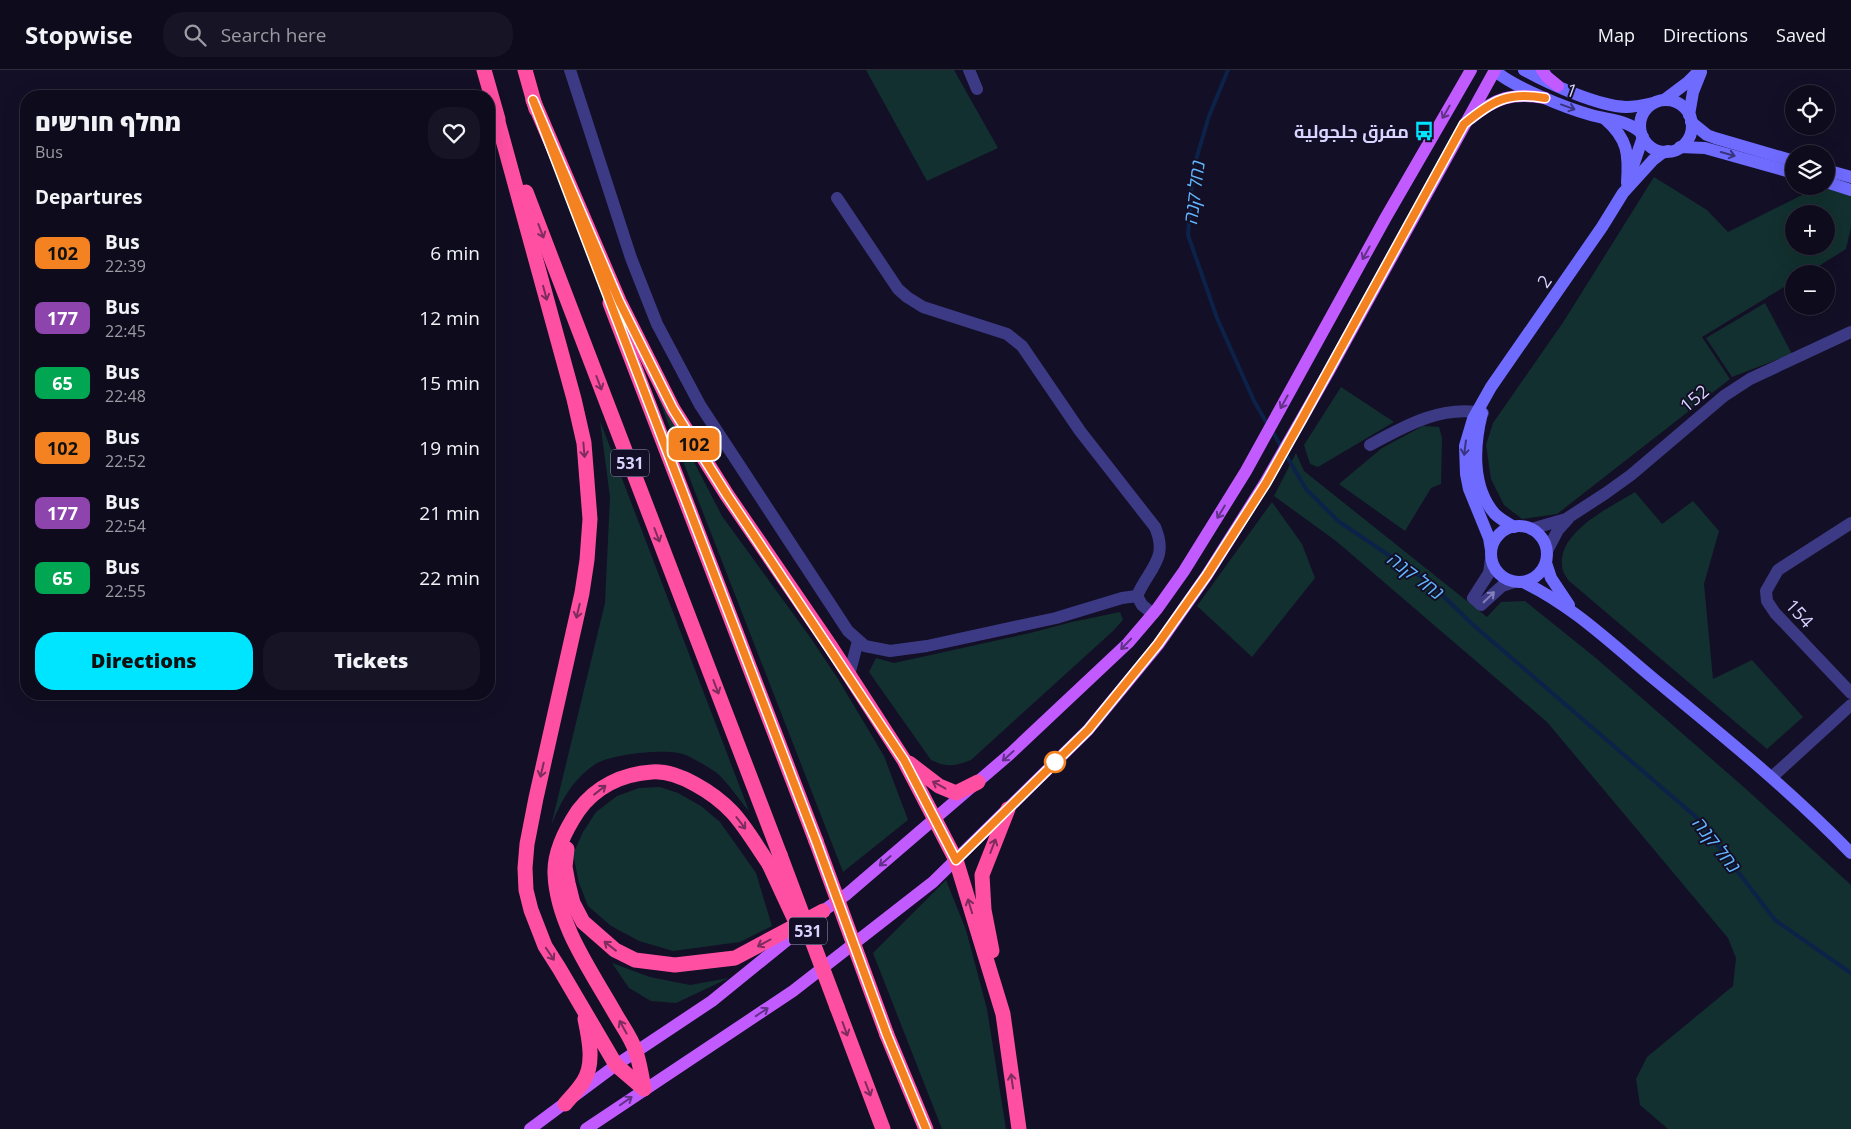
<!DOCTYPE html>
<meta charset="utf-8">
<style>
:root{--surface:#0e0b1c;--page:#171425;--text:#f1f3f6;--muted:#9b9ba3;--line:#2e2b3b;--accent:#00e5ff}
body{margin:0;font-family:"Open Sans",Cairo,"Noto Sans Hebrew",sans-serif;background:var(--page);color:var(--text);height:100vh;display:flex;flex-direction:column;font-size:19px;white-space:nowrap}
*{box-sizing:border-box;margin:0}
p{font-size:16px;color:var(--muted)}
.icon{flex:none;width:28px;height:28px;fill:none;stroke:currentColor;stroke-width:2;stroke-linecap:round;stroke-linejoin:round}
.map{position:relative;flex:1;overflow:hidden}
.drawer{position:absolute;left:20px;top:20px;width:475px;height:610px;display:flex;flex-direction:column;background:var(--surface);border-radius:20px;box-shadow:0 5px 20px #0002,0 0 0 1px var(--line)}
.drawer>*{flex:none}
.badge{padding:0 10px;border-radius:8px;font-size:18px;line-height:32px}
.buttons{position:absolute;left:1785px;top:15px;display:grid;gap:10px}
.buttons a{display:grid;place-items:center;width:50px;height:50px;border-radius:50%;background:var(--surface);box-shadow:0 5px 20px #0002,0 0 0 1px var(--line);font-size:25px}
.map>.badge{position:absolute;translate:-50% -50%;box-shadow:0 0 0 2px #fff}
h2{padding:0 15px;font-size:19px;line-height:45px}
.round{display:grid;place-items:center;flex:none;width:52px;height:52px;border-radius:20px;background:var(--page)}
.head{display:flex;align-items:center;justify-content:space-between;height:85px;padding:0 15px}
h1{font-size:24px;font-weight:800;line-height:38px}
.action{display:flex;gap:10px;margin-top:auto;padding:10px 15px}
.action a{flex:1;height:58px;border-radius:20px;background:var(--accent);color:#111;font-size:20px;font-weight:800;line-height:58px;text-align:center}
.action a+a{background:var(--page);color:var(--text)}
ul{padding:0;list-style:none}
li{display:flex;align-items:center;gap:15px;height:65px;padding:0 15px}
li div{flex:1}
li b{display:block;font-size:19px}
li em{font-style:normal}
li .badge{min-width:55px;font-weight:700;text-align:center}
header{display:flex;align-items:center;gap:30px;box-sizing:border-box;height:70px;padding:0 25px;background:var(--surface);border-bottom:1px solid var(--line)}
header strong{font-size:24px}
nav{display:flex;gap:28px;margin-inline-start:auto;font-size:18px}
.search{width:350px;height:45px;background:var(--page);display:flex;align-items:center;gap:12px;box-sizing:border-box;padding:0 18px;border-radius:20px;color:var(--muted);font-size:19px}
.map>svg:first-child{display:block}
.green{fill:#12302f;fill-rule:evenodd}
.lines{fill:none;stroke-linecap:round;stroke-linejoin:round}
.stream{stroke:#0c2248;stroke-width:4}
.street{stroke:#3d3a85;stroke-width:12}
.secondary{stroke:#6f6bff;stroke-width:12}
.primary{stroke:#c25bff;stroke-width:12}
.highway{stroke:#ff4fa3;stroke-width:15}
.highway-bridge{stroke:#ff4fa3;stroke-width:15}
.oneway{stroke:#38347d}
.oneway2{stroke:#623188}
.oneway3{stroke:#7d2c5e}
.oneway4{stroke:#837fbc}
.line-casing{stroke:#fff;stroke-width:11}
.line{stroke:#f58220;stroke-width:8}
.stop-dot{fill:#fff;stroke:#f58220;stroke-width:2.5}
.labels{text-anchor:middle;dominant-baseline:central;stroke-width:4;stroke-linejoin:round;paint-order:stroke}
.shield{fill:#130f26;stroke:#9e99be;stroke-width:1}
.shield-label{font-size:16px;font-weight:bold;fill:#d9d4ff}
.street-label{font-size:18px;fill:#d9d4ff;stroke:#130f26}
.poi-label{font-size:18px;font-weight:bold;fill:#d9d4ff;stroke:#130f26;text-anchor:end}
.water-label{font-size:19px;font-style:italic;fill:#62b6ff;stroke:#130f26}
</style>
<header>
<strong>Stopwise</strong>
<div class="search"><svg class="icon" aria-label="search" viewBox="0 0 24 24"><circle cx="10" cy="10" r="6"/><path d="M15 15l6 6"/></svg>Search here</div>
<nav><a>Map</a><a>Directions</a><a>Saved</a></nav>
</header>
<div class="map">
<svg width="1851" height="1059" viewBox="0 0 1851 1059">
<rect width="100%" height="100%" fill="#130f26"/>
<g class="green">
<path d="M 866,0 L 954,0 L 998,78 L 927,111 Z"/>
<path d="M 1654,107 L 1707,140 L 1728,162 L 1820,116 L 1851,126 L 1851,158 L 1846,179 L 1806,204 L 1794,204 L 1794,211 L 1702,267 L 1730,309 L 1557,444 L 1522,449 L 1504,435 L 1491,409 L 1486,375 L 1493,353 L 1564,251 ZM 1794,144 L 1826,144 L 1826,176 L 1794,176 Z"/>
<path d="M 1765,233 L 1792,284 L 1732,307 L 1706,268 Z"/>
<path d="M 651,309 L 722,446 L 810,567 L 838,609 L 884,686 L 908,750 L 843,802 Z"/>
<path d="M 1341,317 L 1394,352 L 1318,397 L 1310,394 L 1304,375 Z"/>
<path d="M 600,351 L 749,741 C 739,730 725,708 714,701 C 705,695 693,688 683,684 C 666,678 608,684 594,695 C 572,710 560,733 551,756 L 605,533 L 610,427 Z"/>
<path d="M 1423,356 L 1439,357 L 1442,368 L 1441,414 L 1431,418 L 1405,461 L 1339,414 L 1382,378 Z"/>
<path d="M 1296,383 L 1304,401 L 1487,547 L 1501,532 L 1525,531 L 1597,589 L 1746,719 L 1851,815 L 1851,1059 L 1668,1059 L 1640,1035 L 1636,1009 L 1647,987 L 1733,916 L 1736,888 L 1728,868 L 1547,652 L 1336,471 L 1274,426 Z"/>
<path d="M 1635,422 L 1662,454 L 1693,431 L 1719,461 L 1704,514 L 1713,609 L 1752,590 L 1803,647 L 1767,679 L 1568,510 C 1566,506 1562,501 1562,496 C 1558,461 1611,437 1635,422 Z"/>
<path d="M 1272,432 L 1302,474 L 1315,508 L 1252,587 L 1197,536 Z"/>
<path d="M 1120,542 L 1123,550 L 1113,561 L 971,690 C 955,696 947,698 931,690 L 869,602 L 876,588 L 894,593 L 1030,563 L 1072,552 Z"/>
<path d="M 660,717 L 678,723 L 701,736 L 720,752 L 756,803 L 772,856 L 740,872 L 673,881 L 639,871 L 611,856 L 588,836 L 579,813 L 573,784 L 583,762 L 596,742 L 617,726 L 639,718 Z"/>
<path d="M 946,810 L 966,860 L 987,939 L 1006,1059 L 942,1059 L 873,883 Z"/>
<path d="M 612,893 L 650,907 L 690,915 L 729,908 L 676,933 L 651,931 L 629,918 Z"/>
</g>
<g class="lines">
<g class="stream">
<path d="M 1228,0 L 1209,46 L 1193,100 L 1188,165 L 1217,248 L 1254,331 L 1268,355"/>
<path d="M 1272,361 L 1306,419 L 1338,451 L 1430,513 L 1471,553 L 1696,747 L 1775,850 L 1851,903"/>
</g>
<g class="street">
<path d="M 570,0 L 631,188 L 657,254 L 700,335 L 848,561 L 865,576 L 890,581 L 927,576 L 1056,548 L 1122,528 L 1137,526"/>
<path d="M 969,0 L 977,19"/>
<path d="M 837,128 L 898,219 L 907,227 L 923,237 L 1007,264 L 1022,276 L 1080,361 L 1155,457 C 1169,489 1149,498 1137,526 L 1142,535 L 1153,544"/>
<path d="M 1370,375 C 1405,356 1441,335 1483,343"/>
<path d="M 1851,453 L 1778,500 L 1766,521 L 1767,531 L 1775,543 L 1851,623"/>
<path d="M 1531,459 L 1566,449 L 1606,423 L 1631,405 L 1724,326 L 1750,309 L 1851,262"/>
<path d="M 1547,481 L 1558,460 L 1568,449"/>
<path d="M 1491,489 L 1489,503 L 1473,528 L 1481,535 L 1502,516 L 1514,512"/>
<path d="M 849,605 L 858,571"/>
<path d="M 1772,707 L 1851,635"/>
</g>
<g class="secondary">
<path d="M 1494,0 C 1513,17 1566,38 1591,45 C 1608,50 1628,50 1641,63"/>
<path d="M 1524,0 C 1549,14 1598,36 1626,37 C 1635,37 1644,35 1653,33"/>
<path d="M 1664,30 L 1688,12 L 1700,0"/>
<circle cx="1666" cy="56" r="26"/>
<path d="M 1689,45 L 1693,22 L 1701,2"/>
<path d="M 1605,49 C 1628,69 1629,84 1627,113"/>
<path d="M 1691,52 L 1707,65 L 1715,68 L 1794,91"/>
<path d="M 1680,77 L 1705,78 L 1794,103"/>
<path d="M 1826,100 L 1851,107"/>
<path d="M 1631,102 L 1643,67"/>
<path d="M 1826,112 L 1851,120"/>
<path d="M 1482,343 C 1474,375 1471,417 1495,444 C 1500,449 1507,453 1514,457"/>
<circle cx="1519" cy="484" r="28"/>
<path d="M 1491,480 L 1489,468 L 1469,419 L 1466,404 L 1465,376 L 1473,349 L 1491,317 L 1602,157 L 1623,123 L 1653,90 L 1662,83 L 1668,81"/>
<path d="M 1546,493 L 1551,508 L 1569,535"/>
<path d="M 1523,512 C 1572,535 1613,575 1654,609 C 1722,665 1790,720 1851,783"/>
</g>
<g class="primary">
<path d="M 1542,0 L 1547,7 L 1558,16"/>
<path d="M 1470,49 C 1495,28 1512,22 1545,28"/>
<path d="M 530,1059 L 616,995 L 712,931 L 823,841 L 847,824 L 1010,684 L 1128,573 L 1157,539 L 1184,501 L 1246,401 L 1386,147 L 1471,0"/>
<path d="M 586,1059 L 793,921 L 933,812 L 1088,660 L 1158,575 L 1207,505 L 1265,413 L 1329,301 L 1495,0"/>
</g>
<g class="highway">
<path d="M 484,0 L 498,49"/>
<path d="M 525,0 L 536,39"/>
<path d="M 533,30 L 619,231 L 673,339 L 727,425 L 831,577 L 904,690 L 956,790 L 1003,944 L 1019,1059"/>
<path d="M 495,41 L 574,329 L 584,373 L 590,449 L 587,490 L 582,523 L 536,728 L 527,774 L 525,798 L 526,820 L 531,840 L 545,876 L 559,898 L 616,995 L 644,1019"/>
<path d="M 526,122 L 780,785"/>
<path d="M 610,233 L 816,771"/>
<path d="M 909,693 L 939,716 L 956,723 L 978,712"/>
<path d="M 567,779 L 565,797 L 568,813 L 573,833 L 583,852 L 615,880 L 635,890 L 675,895 L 735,888 L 823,841"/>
<path d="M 992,881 L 984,840 L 982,805 L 1008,739"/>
<path d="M 837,937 L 883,1059"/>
<path d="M 887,965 L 926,1059"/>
<path d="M 644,1019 C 642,1007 640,994 636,982 C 632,969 623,957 616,945 C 592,902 557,855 555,804 C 554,782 566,759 578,741 C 596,716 623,704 652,702 C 678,700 714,723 732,742 C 746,757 757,777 769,794"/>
<path d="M 565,1034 C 571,1027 578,1020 583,1012 C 595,995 589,968 585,949"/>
</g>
<g class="highway-bridge">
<path d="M 816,771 L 887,965"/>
<path d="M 780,785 L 837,937"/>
<path d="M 769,794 L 794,848"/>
</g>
</g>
<defs><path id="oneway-shaft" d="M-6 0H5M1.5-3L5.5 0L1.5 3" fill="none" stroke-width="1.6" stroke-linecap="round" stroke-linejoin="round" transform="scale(1.25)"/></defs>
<g class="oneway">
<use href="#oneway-shaft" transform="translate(1568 37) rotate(20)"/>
<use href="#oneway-shaft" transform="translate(1728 84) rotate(16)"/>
<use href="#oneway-shaft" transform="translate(1465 378) rotate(97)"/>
</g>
<g class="oneway2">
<use href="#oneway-shaft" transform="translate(1446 42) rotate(120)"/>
<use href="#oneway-shaft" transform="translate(1366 183) rotate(119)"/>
<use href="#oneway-shaft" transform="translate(1284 332) rotate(119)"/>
<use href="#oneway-shaft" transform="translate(1221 442) rotate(121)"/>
<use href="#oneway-shaft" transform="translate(1126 574) rotate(134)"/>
<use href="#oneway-shaft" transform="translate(1008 686) rotate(138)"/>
<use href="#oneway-shaft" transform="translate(885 791) rotate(139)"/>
<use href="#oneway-shaft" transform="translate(762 942) rotate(-34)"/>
<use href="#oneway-shaft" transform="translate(626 1031) rotate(-35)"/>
</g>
<g class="oneway3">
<use href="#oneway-shaft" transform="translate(541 161) rotate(69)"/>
<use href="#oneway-shaft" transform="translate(545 223) rotate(75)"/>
<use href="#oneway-shaft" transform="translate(599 313) rotate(69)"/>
<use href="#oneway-shaft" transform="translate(584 380) rotate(85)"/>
<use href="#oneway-shaft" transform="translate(657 465) rotate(69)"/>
<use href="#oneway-shaft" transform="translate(578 541) rotate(103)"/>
<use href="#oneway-shaft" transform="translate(716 617) rotate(69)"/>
<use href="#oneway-shaft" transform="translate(542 700) rotate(103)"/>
<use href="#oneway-shaft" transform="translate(939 715) rotate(-151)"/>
<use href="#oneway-shaft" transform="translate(600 720) rotate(-38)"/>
<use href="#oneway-shaft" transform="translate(741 753) rotate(52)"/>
<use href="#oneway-shaft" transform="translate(993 776) rotate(-69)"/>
<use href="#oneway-shaft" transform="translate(970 836) rotate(-107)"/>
<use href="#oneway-shaft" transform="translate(764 873) rotate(152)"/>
<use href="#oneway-shaft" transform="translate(610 876) rotate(-142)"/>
<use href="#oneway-shaft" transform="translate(550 884) rotate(56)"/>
<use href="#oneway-shaft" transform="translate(623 957) rotate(-119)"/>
<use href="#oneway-shaft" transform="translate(845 959) rotate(70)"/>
<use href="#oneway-shaft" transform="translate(1012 1011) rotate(-98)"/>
<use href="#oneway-shaft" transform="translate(868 1019) rotate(69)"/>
</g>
<use class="oneway4" href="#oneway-shaft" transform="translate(1489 527) rotate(-44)"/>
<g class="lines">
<defs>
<path id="line" d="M 926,1059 L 887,965 L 816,771 L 533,30 L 619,231 L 673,339 L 727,425 L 904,690 L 956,790 L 1088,660 L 1158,574 L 1207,505 L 1266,413 L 1302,349 L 1464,54 C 1492,31 1508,21 1545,28"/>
</defs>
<use href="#line" class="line-casing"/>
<use href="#line" class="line"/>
</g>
<defs>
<symbol id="bus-bare" viewBox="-9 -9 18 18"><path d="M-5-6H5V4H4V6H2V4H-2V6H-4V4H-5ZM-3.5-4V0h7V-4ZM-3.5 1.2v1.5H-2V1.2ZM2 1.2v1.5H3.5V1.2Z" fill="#00e5ff" stroke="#130f26" stroke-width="2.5" paint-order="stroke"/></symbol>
</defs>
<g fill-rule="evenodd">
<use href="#bus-bare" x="1410" y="47" width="28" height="28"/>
</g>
<circle class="stop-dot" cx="1055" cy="692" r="10"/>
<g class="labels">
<g class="shield">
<rect x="611" y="379.5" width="38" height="27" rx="4"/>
<rect x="789" y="847.5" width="38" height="27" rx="4"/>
</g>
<g class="shield-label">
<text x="630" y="393">531</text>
<text x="808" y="861">531</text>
</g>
<g class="street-label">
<text transform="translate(1572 20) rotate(20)">1</text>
<text transform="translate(1544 211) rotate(-55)">2</text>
<text transform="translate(1694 328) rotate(-40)">152</text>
<text transform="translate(1800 543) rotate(48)">154</text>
</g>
<g class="poi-label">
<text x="1409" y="61">مفرق جلجولية</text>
</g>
<g class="water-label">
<text transform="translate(1194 122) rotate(-83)">נחל קנה</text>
<text transform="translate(1416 506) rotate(37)">נחל קנה</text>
<text transform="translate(1717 775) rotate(52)">נחל קנה</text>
</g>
</g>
</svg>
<div class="buttons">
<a><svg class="icon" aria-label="locate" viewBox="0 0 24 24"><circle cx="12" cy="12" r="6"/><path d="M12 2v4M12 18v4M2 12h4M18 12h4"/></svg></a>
<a><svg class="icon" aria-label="layers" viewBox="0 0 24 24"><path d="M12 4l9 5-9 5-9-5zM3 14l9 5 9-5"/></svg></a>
<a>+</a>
<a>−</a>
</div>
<b class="badge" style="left:694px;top:374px;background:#f58220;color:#111">102</b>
<section class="drawer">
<div class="head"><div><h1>מחלף חורשים</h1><p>Bus</p></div><a class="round"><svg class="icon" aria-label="heart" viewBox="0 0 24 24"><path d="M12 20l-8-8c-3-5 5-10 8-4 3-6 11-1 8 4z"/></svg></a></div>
<h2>Departures</h2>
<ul>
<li><span class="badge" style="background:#f58220;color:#111">102</span><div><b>Bus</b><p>22:39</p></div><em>6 min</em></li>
<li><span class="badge" style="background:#8e44ad;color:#fff">177</span><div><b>Bus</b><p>22:45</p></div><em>12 min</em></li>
<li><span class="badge" style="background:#00a651;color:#fff">65</span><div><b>Bus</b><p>22:48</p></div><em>15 min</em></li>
<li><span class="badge" style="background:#f58220;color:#111">102</span><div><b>Bus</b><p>22:52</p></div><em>19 min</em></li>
<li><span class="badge" style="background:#8e44ad;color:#fff">177</span><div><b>Bus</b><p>22:54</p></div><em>21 min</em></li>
<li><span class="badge" style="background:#00a651;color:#fff">65</span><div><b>Bus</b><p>22:55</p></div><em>22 min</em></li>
</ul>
<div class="action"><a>Directions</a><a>Tickets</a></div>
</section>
</div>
